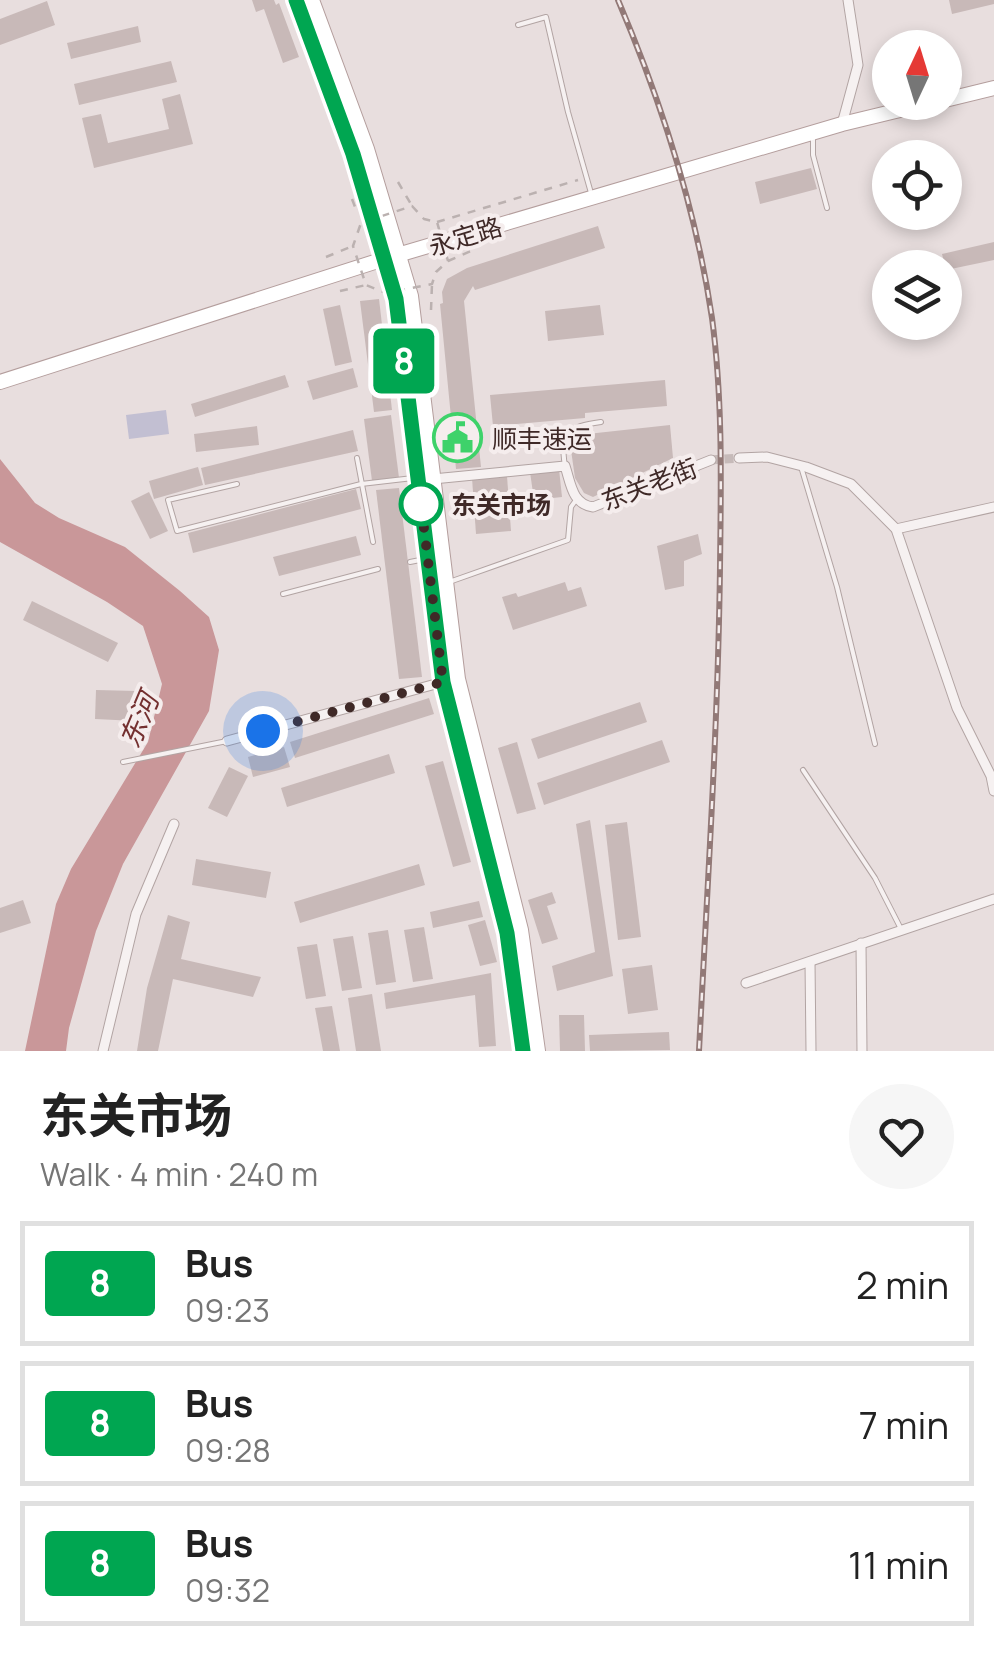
<!DOCTYPE html>
<meta charset="utf-8">
<style>
:root{--surface:#fff;--page:#f6f6f6;--text:#222;--muted:#767676;--line:#e0e0e0}
body{margin:0;font-family:Manrope,"Noto Sans SC",sans-serif;background:var(--page);color:var(--text);height:100vh;display:flex;flex-direction:column;font-size:38px;white-space:nowrap}
*{box-sizing:border-box;margin:0}
p{font-size:32px;color:var(--muted)}
.icon{flex:none;width:55px;height:55px;fill:none;stroke:currentColor;stroke-width:2;stroke-linecap:round;stroke-linejoin:round}
.map{position:relative;height:1051px;overflow:hidden}
.sheet{display:flex;flex-direction:column;background:var(--surface);flex:1}
.sheet>*{flex:none}
.badge{padding:0 20px;border-radius:8px;font-size:35px;line-height:65px}
.needle{width:65px;rotate:4deg}
.tools{position:absolute;left:872px;top:30px;display:grid;gap:20px}
.tools a{display:grid;place-items:center;width:90px;height:90px;border-radius:50%;background:var(--surface);box-shadow:0 5px 15px #0003;font-size:50px}
.you{position:absolute;width:50px;height:50px;margin:-25px;border:8px solid #fff;border-radius:50%;background:#1a73e8;box-shadow:0 0 0 15px #1a73e833}
.map>.badge{position:absolute;translate:-50% -50%;box-shadow:0 0 0 5px #fff}
.round{display:grid;place-items:center;flex:none;width:105px;height:105px;border-radius:52px;background:var(--page)}
.head{display:flex;align-items:center;justify-content:space-between;height:170px;padding:0 40px}
h1{font-size:48px;font-weight:700;line-height:75px}
ul{padding:0;list-style:none}
li{display:flex;align-items:center;gap:30px;height:125px;margin:0 20px 15px;padding:0 20px;border:5px solid var(--line);border-radius:0px}
li div{flex:1}
li b{display:block;font-size:38px}
li em{font-style:normal}
li .badge{min-width:110px;font-weight:700;text-align:center}
.map>svg:first-child{display:block}
.green{fill:#c2bfd2}
.water{fill:#c99799}
.building{fill:#c8b9b8}
.lines{fill:none;stroke-linecap:round;stroke-linejoin:round}
.street-tunnel{stroke:#c6bab9;stroke-width:9;stroke-dasharray:9 4.5;stroke-linecap:butt}
.lane-casing{stroke:#b2a4a3;stroke-width:6}
.street-casing{stroke:#b2a4a3;stroke-width:11}
.primary-casing{stroke:#b49e9d;stroke-width:16}
.path{stroke:#bbb1b0;stroke-width:2.5;stroke-dasharray:8 8;stroke-linecap:butt}
.lane{stroke:#f6f1f1;stroke-width:4}
.street{stroke:#f6f1f1;stroke-width:9}
.primary{stroke:#fff;stroke-width:14}
.rail-casing{stroke:#927977;stroke-width:6}
.rail{stroke:#f5eded;stroke-width:2.5;stroke-dasharray:8;stroke-linecap:butt}
.path-bridge{stroke:#bbb1b0;stroke-width:2.5;stroke-dasharray:8 8;stroke-linecap:butt}
.line-casing{stroke:#fff;stroke-width:22}
.line{stroke:#00a651;stroke-width:15}
.walk{stroke:#3f2927;stroke-width:10;stroke-dasharray:0 18}
.stop-dot{fill:#fff;stroke:#00a651;stroke-width:5}
.labels{text-anchor:middle;dominant-baseline:central;stroke-width:8;stroke-linejoin:round;paint-order:stroke}
.street-label{font-size:25px;fill:#3f2927;stroke:#f5eded}
.poi-label{font-size:25px;fill:#3f2927;stroke:#f5eded;text-anchor:start}
.stop-label{font-size:25px;font-weight:bold;fill:#3f2927;stroke:#f5eded;text-anchor:start}
.water-label{font-size:28px;font-style:italic;fill:#743030;stroke:#f5eded}
</style>
<div class="map">
<svg width="994" height="1051" viewBox="0 0 994 1051">
<rect width="100%" height="100%" fill="#e8dede"/>
<path class="green" d="M 166,410 L 169,434 L 129,439 L 126,415 Z"/>
<path class="water" d="M 0,459 L 35,503 L 59,518 L 125,547 L 180,591 L 209,617 L 219,650 L 209,711 L 123,864 L 96,931 L 69,1028 L 66,1051 L 25,1051 L 56,904 L 71,869 L 148,742 L 162,684 L 143,626 L 107,602 L 0,542 Z"/>
<g class="building">
<path d="M 252,0 L 274,0 L 276,5 L 279,3 L 299,57 L 283,63 L 264,9 L 256,12 Z"/>
<path d="M 949,0 L 994,0 L 994,4 L 952,14 Z"/>
<path d="M 47,1 L 55,25 L 0,45 L 0,19 Z"/>
<path d="M 138,26 L 141,42 L 71,59 L 67,43 Z"/>
<path d="M 171,61 L 177,82 L 79,105 L 74,84 Z"/>
<path d="M 180,94 L 193,144 L 94,168 L 82,118 L 101,114 L 108,143 L 169,129 L 162,99 Z"/>
<path d="M 811,168 L 817,189 L 760,204 L 755,182 Z"/>
<path d="M 598,226 L 605,248 L 475,290 L 473,286 L 464,301 L 481,467 L 456,469 L 440,304 L 443,303 L 442,292 L 447,279 L 467,268 Z"/>
<path d="M 994,242 L 994,260 L 946,270 L 942,254 Z"/>
<path d="M 379,299 L 392,410 L 374,412 L 360,301 Z"/>
<path d="M 340,305 L 352,362 L 335,366 L 323,309 Z"/>
<path d="M 600,305 L 604,335 L 548,341 L 545,311 Z"/>
<path d="M 353,368 L 358,387 L 313,400 L 307,381 Z"/>
<path d="M 285,375 L 289,387 L 195,417 L 191,404 Z"/>
<path d="M 665,380 L 667,406 L 585,413 L 585,418 L 493,426 L 490,395 Z"/>
<path d="M 391,415 L 399,478 L 372,481 L 364,419 Z"/>
<path d="M 670,425 L 673,458 L 593,497 L 584,493 L 575,478 L 569,436 Z"/>
<path d="M 257,426 L 259,445 L 196,452 L 194,434 Z"/>
<path d="M 353,430 L 358,451 L 205,485 L 201,468 Z"/>
<path d="M 198,467 L 203,485 L 154,499 L 149,481 Z"/>
<path d="M 559,469 L 562,497 L 534,500 L 530,472 Z"/>
<path d="M 507,476 L 511,531 L 476,534 L 472,478 Z"/>
<path d="M 399,488 L 422,677 L 399,679 L 376,490 Z"/>
<path d="M 356,489 L 361,509 L 193,553 L 188,533 Z"/>
<path d="M 149,492 L 168,531 L 150,539 L 131,501 Z"/>
<path d="M 698,534 L 702,554 L 684,561 L 684,586 L 665,590 L 657,546 Z"/>
<path d="M 356,536 L 361,555 L 279,576 L 273,557 Z"/>
<path d="M 565,582 L 568,591 L 581,587 L 587,606 L 513,630 L 502,597 L 516,593 L 518,597 Z"/>
<path d="M 32,601 L 118,643 L 108,662 L 23,620 Z"/>
<path d="M 96,690 L 137,691 L 136,721 L 95,719 Z"/>
<path d="M 429,698 L 434,714 L 295,758 L 290,742 Z"/>
<path d="M 640,702 L 647,722 L 538,759 L 531,739 Z"/>
<path d="M 662,740 L 670,762 L 544,805 L 537,783 Z"/>
<path d="M 517,742 L 536,809 L 517,814 L 498,748 Z"/>
<path d="M 284,747 L 290,767 L 253,777 L 248,757 Z"/>
<path d="M 389,754 L 395,773 L 287,807 L 281,788 Z"/>
<path d="M 443,761 L 471,862 L 453,867 L 425,766 Z"/>
<path d="M 229,767 L 248,776 L 227,817 L 208,808 Z"/>
<path d="M 590,820 L 613,976 L 557,991 L 552,966 L 595,952 L 576,824 Z"/>
<path d="M 627,822 L 641,937 L 618,940 L 605,825 Z"/>
<path d="M 196,859 L 271,872 L 266,898 L 192,885 Z"/>
<path d="M 419,864 L 425,885 L 300,923 L 294,902 Z"/>
<path d="M 552,892 L 556,903 L 547,906 L 558,939 L 542,944 L 528,900 Z"/>
<path d="M 23,900 L 31,923 L 0,933 L 0,908 Z"/>
<path d="M 479,901 L 483,917 L 433,928 L 430,912 Z"/>
<path d="M 168,915 L 190,922 L 181,959 L 261,977 L 253,997 L 173,979 L 158,1051 L 137,1051 L 147,988 Z"/>
<path d="M 485,920 L 497,962 L 480,966 L 468,925 Z"/>
<path d="M 424,927 L 433,979 L 413,982 L 404,930 Z"/>
<path d="M 388,930 L 396,982 L 376,985 L 368,933 Z"/>
<path d="M 353,936 L 362,988 L 342,991 L 333,939 Z"/>
<path d="M 317,944 L 326,996 L 306,999 L 297,947 Z"/>
<path d="M 652,965 L 658,1010 L 628,1014 L 622,969 Z"/>
<path d="M 491,973 L 496,1046 L 479,1047 L 475,995 L 386,1009 L 384,993 Z"/>
<path d="M 372,994 L 381,1051 L 356,1051 L 348,998 Z"/>
<path d="M 332,1006 L 340,1051 L 323,1051 L 315,1008 Z"/>
<path d="M 559,1015 L 584,1015 L 585,1051 L 560,1051 Z"/>
<path d="M 669,1032 L 670,1050 L 590,1051 L 589,1035 Z"/>
</g>
<g class="lines">
<path class="street-tunnel" d="M 711,460 L 739,458"/>
<defs>
<g id="lane">
<path d="M 518,25 L 546,17 L 568,112 L 591,193"/>
<path d="M 813,137 L 813,155 L 827,208"/>
<path d="M 357,458 L 373,542"/>
<path d="M 565,466 C 559,430 569,427 601,422"/>
<path d="M 802,470 L 837,587 L 875,744"/>
<path d="M 237,484 L 168,500 L 177,531 L 361,484 L 413,478"/>
<path d="M 410,562 L 425,559"/>
<path d="M 452,581 L 568,540 L 571,507 L 576,500"/>
<path d="M 283,594 L 378,569"/>
<path d="M 123,762 L 227,741"/>
<path d="M 803,770 L 875,878 L 901,929"/>
</g>
<g id="street">
<path d="M 842,124 L 858,65 L 848,0"/>
<path d="M 739,458 L 767,457 L 806,467 L 851,484 L 896,529 L 957,708 L 991,776 L 994,791"/>
<path d="M 433,479 L 565,466 C 571,484 572,504 593,507 L 711,460"/>
<path d="M 896,529 L 994,507"/>
<path d="M 227,741 L 443,682"/>
<path d="M 861,943 L 862,1051"/>
<path d="M 810,962 L 811,1051"/>
<path d="M 746,983 L 994,899"/>
<path d="M 103,1051 L 136,914 L 174,824"/>
</g>
<g id="primary">
<path d="M 296,0 L 353,154 L 396,299 L 443,682 L 507,933 L 523,1051"/>
<path d="M 312,0 L 367,149 L 411,296 L 458,679 L 521,930 L 538,1051"/>
<path d="M 945,100 L 994,88"/>
<path d="M 0,382 L 384,259 L 842,124 L 933,102"/>
</g>
</defs>
<use href="#lane" class="lane-casing"/>
<use href="#street" class="street-casing"/>
<use href="#primary" class="primary-casing"/>
<g class="path">
<path d="M 398,182 L 412,206"/>
<path d="M 352,199 L 357,212"/>
<path d="M 437,222 L 578,180"/>
<path d="M 326,257 L 353,246"/>
<path d="M 448,261 L 471,251"/>
<path d="M 340,291 L 366,285"/>
<path d="M 431,310 L 432,284"/>
</g>
<use href="#lane" class="lane"/>
<use href="#street" class="street"/>
<use href="#primary" class="primary"/>
<defs>
<path id="rail" d="M 618,0 C 661,101 696,209 712,318 C 723,401 721,485 720,567 C 718,729 707,890 699,1051"/>
</defs>
<use href="#rail" class="rail-casing"/>
<use href="#rail" class="rail"/>
<path class="path-bridge" d="M 412,206 L 424,219 L 437,222 L 448,261 L 436,272 L 432,284 L 386,293 L 366,285 L 353,246 L 361,223 Z"/>
</g>
<g class="lines">
<defs>
<path id="line" d="M 296,0 L 353,154 L 396,299 L 443,682 L 507,933 L 523,1051"/>
</defs>
<use href="#line" class="line-casing"/>
<use href="#line" class="line"/>
<path class="walk" d="M 263,731 L 443,682 L 421,504"/>
</g>
<defs>
<symbol id="civic-ring" viewBox="-11 -11 22 22"><circle r="9.5" fill="#f5eded" stroke="#3ed26a" stroke-width="1.5"/><path d="M-.6-6.5H3V-4.5H.6V-3L4-1V1h2V6H-6V1h2V-1L-.6-3ZM-1.2 2.5V6h2.4V2.5Z" fill="#3ed26a"/></symbol>
</defs>
<g fill-rule="evenodd">
<use href="#civic-ring" x="430" y="410" width="55" height="55"/>
</g>
<circle class="stop-dot" cx="421" cy="504" r="20"/>
<g class="labels">
<g class="street-label">
<text transform="translate(465 236) rotate(-17)">永定路</text>
<text transform="translate(649 484) rotate(-21)">东关老街</text>
</g>
<g class="poi-label">
<text x="492" y="438">顺丰速运</text>
</g>
<g class="stop-label">
<text x="451" y="504">东关市场</text>
</g>
<g class="water-label">
<text transform="translate(138 720) rotate(-67)">东河</text>
</g>
</g>
</svg>
<div class="tools">
<a><svg class="needle" viewBox="-14 -14 28 28"><path d="M0-13l5 13h-10z" fill="#e53935"/><path d="M0 13l5-13h-10z" fill="#767676"/></svg></a>
<a><svg class="icon" aria-label="locate" viewBox="0 0 24 24"><circle cx="12" cy="12" r="6"/><path d="M12 2v4M12 18v4M2 12h4M18 12h4"/></svg></a>
<a><svg class="icon" aria-label="layers" viewBox="0 0 24 24"><path d="M12 4l9 5-9 5-9-5zM3 14l9 5 9-5"/></svg></a>
</div>
<div class="you" style="left:263px;top:731px"></div>
<b class="badge" style="left:404px;top:361px;background:#00a651;color:#fff">8</b>
</div>
<section class="sheet">
<div class="head"><div><h1>东关市场</h1><p>Walk · 4 min · 240 m</p></div><a class="round"><svg class="icon" aria-label="heart" viewBox="0 0 24 24"><path d="M12 20l-8-8c-3-5 5-10 8-4 3-6 11-1 8 4z"/></svg></a></div>
<ul>
<li><span class="badge" style="background:#00a651;color:#fff">8</span><div><b>Bus</b><p>09:23</p></div><em>2 min</em></li>
<li><span class="badge" style="background:#00a651;color:#fff">8</span><div><b>Bus</b><p>09:28</p></div><em>7 min</em></li>
<li><span class="badge" style="background:#00a651;color:#fff">8</span><div><b>Bus</b><p>09:32</p></div><em>11 min</em></li>
</ul>
</section>
